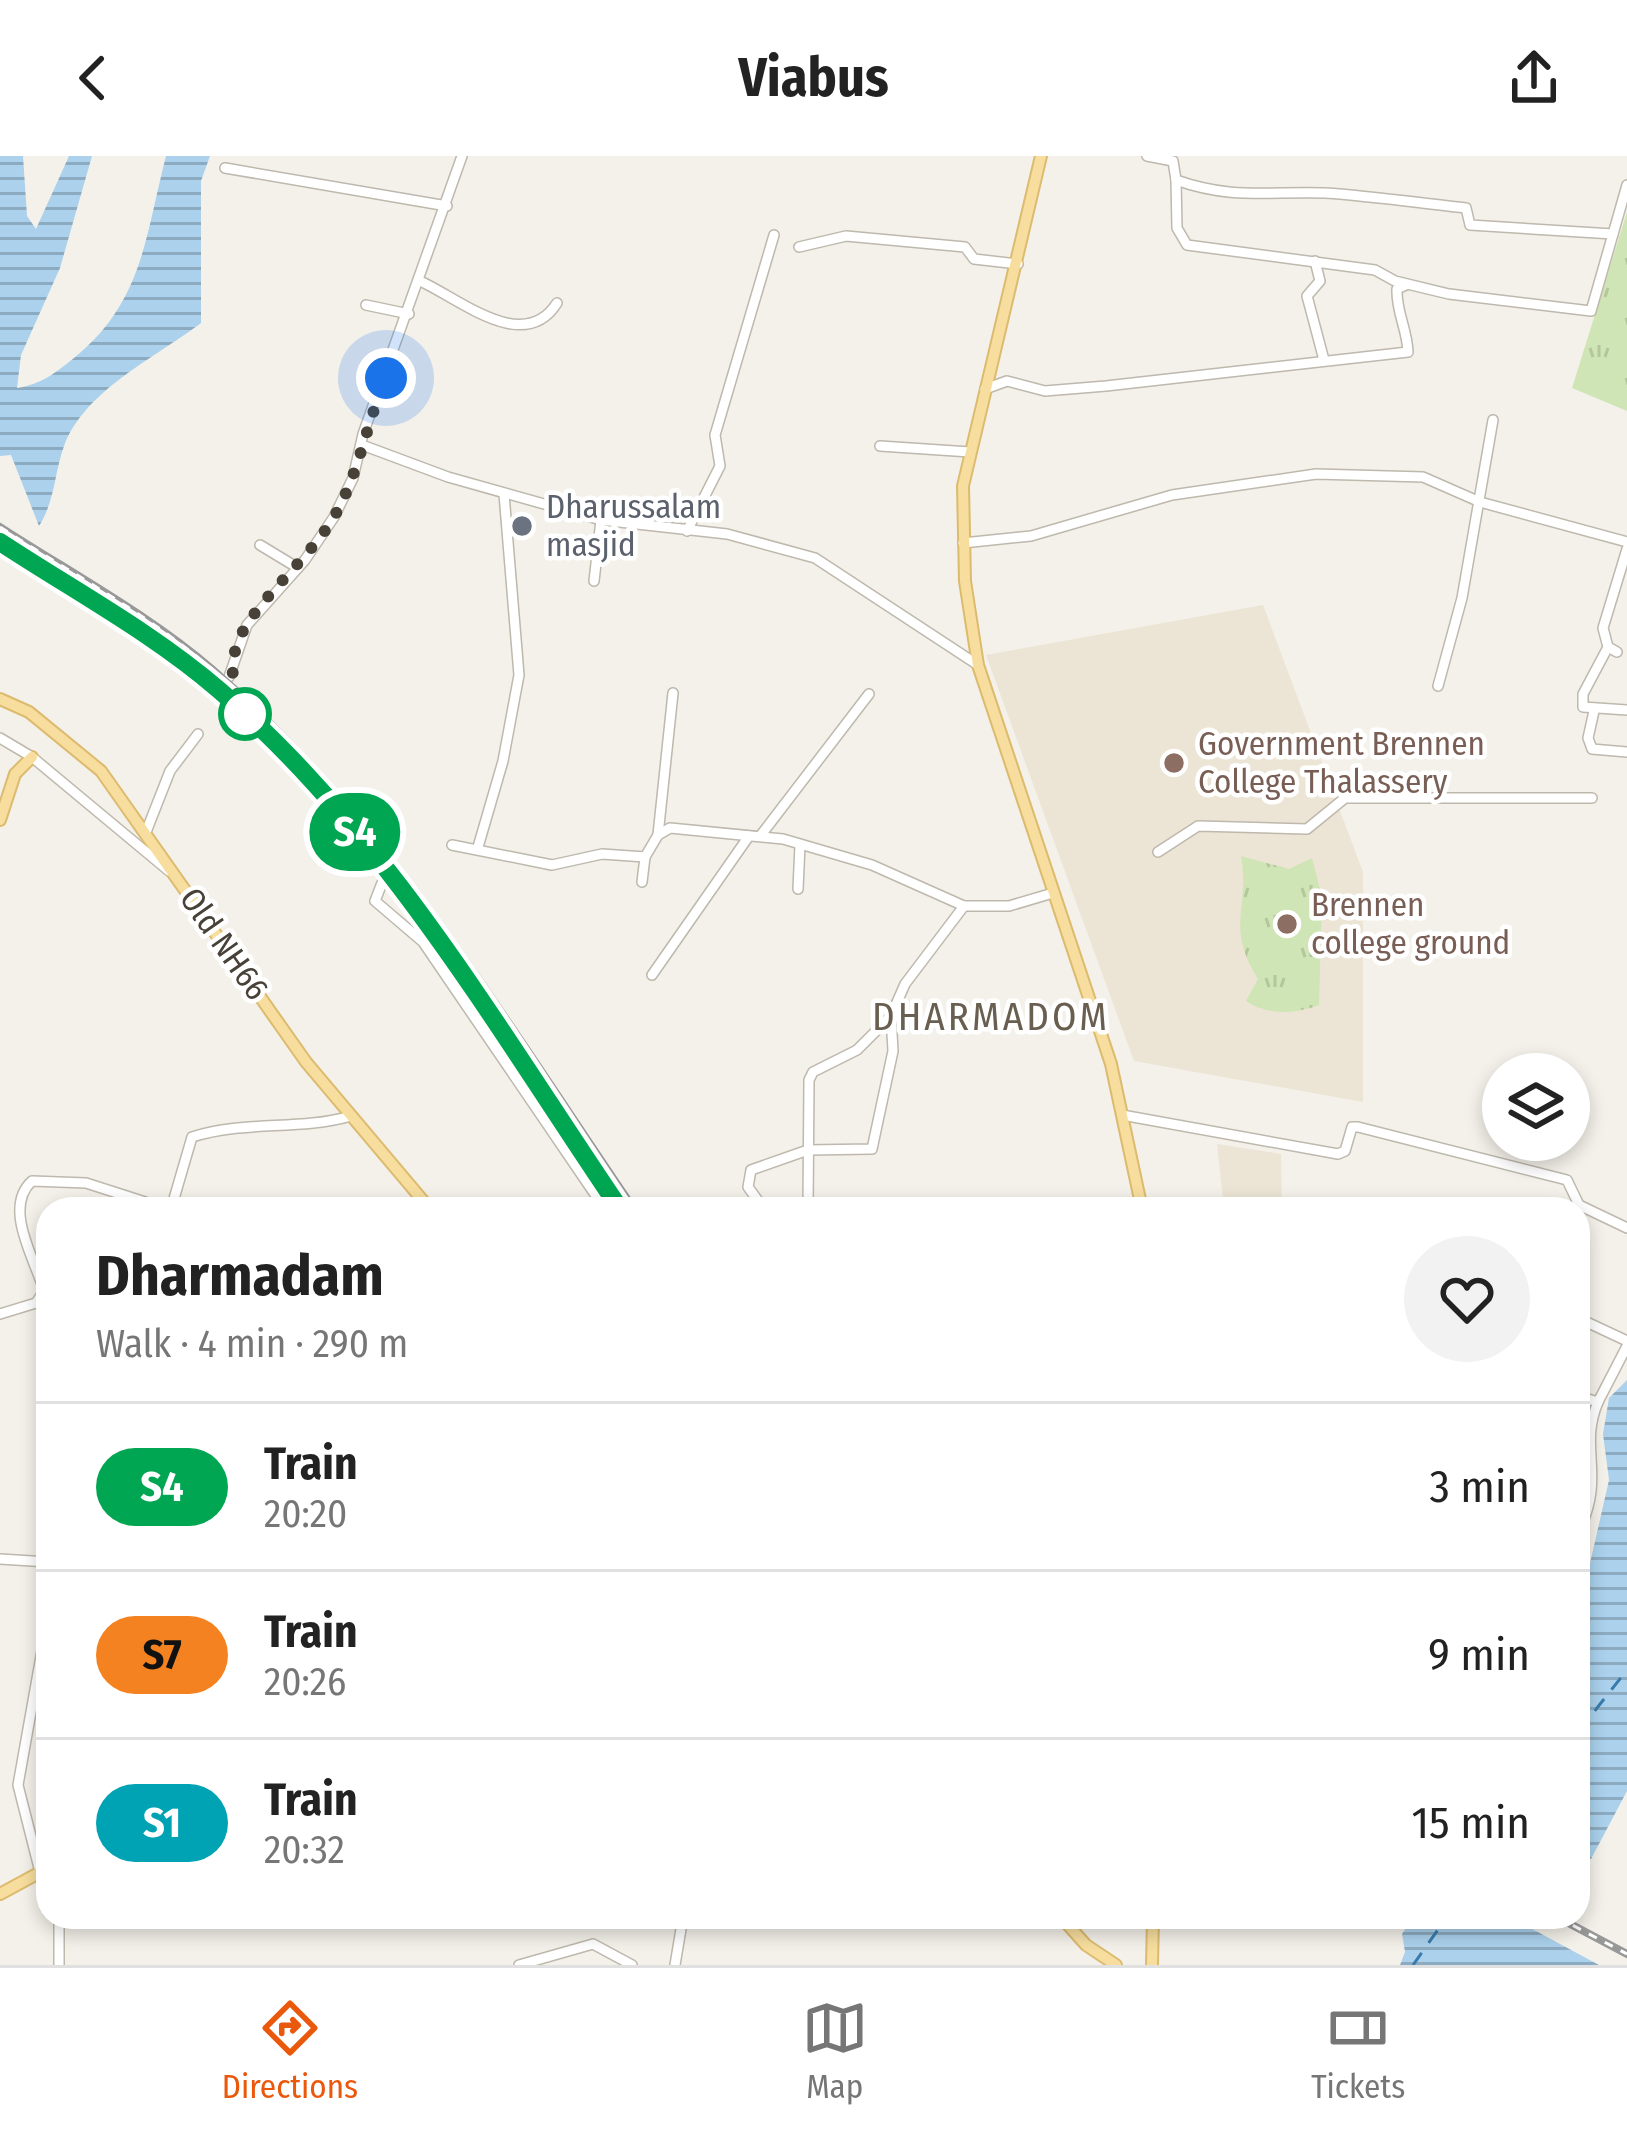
<!DOCTYPE html>
<meta charset="utf-8">
<style>
:root{--surface:#fff;--page:#f2f2f2;--text:#222;--muted:#767676;--line:#e0e0e0;--accent:#ea580c}
body{margin:0;font-family:"Fira Sans Condensed",sans-serif;background:var(--page);color:var(--text);height:100vh;display:flex;flex-direction:column;font-size:45px;white-space:nowrap}
*{box-sizing:border-box;margin:0}
p{font-size:39px;color:var(--muted)}
.icon{flex:none;width:66px;height:66px;fill:none;stroke:currentColor;stroke-width:2;stroke-linecap:round;stroke-linejoin:round}
.map{position:relative;flex:1;overflow:hidden}
.side{position:absolute;left:36px;top:1041px;width:1554px;height:732px;display:flex;flex-direction:column;background:var(--surface);border-radius:36px;box-shadow:0 6px 18px #0003}
.side>*{flex:none}
.badge{padding:0 24px;border-radius:39px;font-size:42px;line-height:78px}
.controls{position:absolute;left:1482px;top:897px;display:grid;gap:24px}
.controls a{display:grid;place-items:center;width:108px;height:108px;border-radius:50%;background:var(--surface);box-shadow:0 6px 18px #0003;font-size:60px}
.you{position:absolute;width:60px;height:60px;margin:-30px;border:9px solid #fff;border-radius:50%;background:#1a73e8;box-shadow:0 0 0 18px #1a73e833}
.map>.badge{position:absolute;translate:-50% -50%;box-shadow:0 0 0 6px #fff}
.round{display:grid;place-items:center;flex:none;width:126px;height:126px;border-radius:63px;background:var(--page)}
.overview{display:flex;align-items:center;justify-content:space-between;height:204px;padding:0 60px}
h1{font-size:57px;font-weight:700;line-height:90px}
ul{padding:0;list-style:none}
li{display:flex;align-items:center;gap:36px;height:168px;padding:0 60px;border-top:3px solid var(--line)}
li div{flex:1}
li b{display:block;font-size:45px}
li em{font-style:normal}
li .badge{min-width:132px;font-weight:700;text-align:center}
header{display:flex;justify-content:space-between;align-items:center;height:156px;padding:0 60px;background:var(--surface);font-size:54px;font-weight:700}
.menu{display:flex;justify-content:space-around;align-items:center;height:168px;border-top:3px solid var(--line);background:var(--surface);font-size:33px;color:var(--muted)}
.menu a{display:grid;justify-items:center;gap:6px}
.menu .on{color:var(--accent)}
.map>svg:first-child{display:block}
.education{fill:#ece5d5}
.grass{fill:url(#grass-tufts)}
.water{fill:url(#water-rules)}
.lines{fill:none;stroke-linecap:round;stroke-linejoin:round}
.ferry{stroke:#387bac;stroke-width:3;stroke-dasharray:15 12;stroke-linecap:butt}
.minor-casing{stroke:#beb8ad;stroke-width:12}
.major-casing{stroke:#dcbb6f;stroke-width:14}
.minor{stroke:#fff;stroke-width:9}
.major{stroke:#f7de9f;stroke-width:10}
.rail-casing{stroke:#989898;stroke-width:8}
.rail{stroke:#fff;stroke-width:3;stroke-dasharray:9;stroke-linecap:butt}
.line-casing{stroke:#fff;stroke-width:27}
.line{stroke:#00a651;stroke-width:18}
.walk{stroke:#474138;stroke-width:12;stroke-dasharray:0 21.6}
.worship-dot{fill:#6b7280;stroke:#fff;stroke-width:4.5}
.stop-dot{fill:#fff;stroke:#00a651;stroke-width:6}
.education-dot{fill:#8d6e63;stroke:#fff;stroke-width:4.5}
.labels{text-anchor:middle;dominant-baseline:central;stroke-width:9;stroke-linejoin:round;paint-order:stroke}
.worship-label{font-size:33px;fill:#5b616d;stroke:#fff;text-anchor:start}
.education-label{font-size:33px;fill:#785e54;stroke:#fff;text-anchor:start}
.street-label{font-size:33px;fill:#474138;stroke:#fff}
.quarter-label{font-size:39px;letter-spacing:3px;fill:#695f50;stroke:#fff}
</style>
<header><svg class="icon" aria-label="back" viewBox="0 0 24 24"><path d="M15 5l-7 7 7 7"/></svg>Viabus<svg class="icon" aria-label="share" viewBox="0 0 24 24"><path d="M12 15V3M7 8l5-5 5 5M5 13v7h14v-7"/></svg></header>
<div class="map">
<svg width="1627" height="1809" viewBox="0 0 1627 1809">
<defs>
<pattern id="grass-tufts" width="24" height="20" patternUnits="userSpaceOnUse" patternTransform="scale(3)"><rect width="24" height="20" fill="#cfe5b5"/><path d="M3 7l-1-3M5 7V3M7 7l1-3M15 17l-1-3M17 17v-4M19 17l1-3" fill="none" stroke="#b3c69c"/></pattern>
<pattern id="water-rules" width="6" height="5" patternUnits="userSpaceOnUse" patternTransform="scale(3)"><rect width="6" height="5" fill="#abd1ec"/><path d="M0 2.5h6" fill="none" stroke="#8dabc0"/></pattern>
</defs>
<rect width="100%" height="100%" fill="#f4f1ea"/>
<g class="education">
<path d="M 1263,449 L 1363,716 L 1363,946 L 1134,905 L 986,499 Z"/>
<path d="M 1217,988 L 1281,998 L 1282,1053 L 1224,1053 Z"/>
</g>
<g class="grass">
<path d="M 1627,56 L 1627,255 L 1572,232 Z"/>
<path d="M 1241,700 L 1289,713 L 1312,702 L 1322,741 L 1319,849 C 1296,858 1268,860 1246,845 L 1258,823 C 1225,770 1250,754 1241,700 Z"/>
</g>
<g class="water">
<path d="M 0,0 L 23,0 L 27,60 L 36,73 L 69,0 L 92,0 L 60,112 L 21,199 L 17,232 C 42,228 55,217 74,202 C 143,146 145,81 166,0 L 210,0 L 201,25 L 201,167 C 155,202 85,234 64,290 C 54,318 55,345 39,370 L 11,299 L 0,300 Z"/>
<path d="M 1627,1224 L 1627,1635 L 1591,1703 L 1578,1701 L 1578,1460 L 1609,1324 L 1603,1278 L 1609,1242 Z"/>
<path d="M 1413,1761 L 1510,1761 L 1599,1809 L 1400,1809 L 1405,1796 L 1402,1778 Z"/>
</g>
<g class="lines">
<g class="ferry">
<path d="M 1578,1576 L 1627,1514"/>
<path d="M 1413,1809 L 1447,1761"/>
</g>
<defs>
<g id="minor">
<path d="M 1147,0 L 1173,5 L 1176,24 C 1232,44 1269,35 1325,37 C 1372,40 1419,47 1466,52 L 1470,69 L 1613,78 L 1627,29"/>
<path d="M 225,12 L 447,50"/>
<path d="M 1176,24 L 1177,72 L 1187,89 L 1375,114 L 1395,125 L 1449,138 L 1591,155 L 1613,78"/>
<path d="M 799,91 L 846,80 L 965,91 L 974,103 L 1018,108"/>
<path d="M 1315,105 L 1320,125 L 1307,140 L 1324,204"/>
<path d="M 420,125 C 460,143 524,199 557,147"/>
<path d="M 366,149 L 409,158"/>
<path d="M 985,233 L 1007,225 L 1045,235 L 1106,230 L 1408,196 C 1407,172 1396,156 1397,133 L 1406,129"/>
<path d="M 362,289 L 448,321 L 601,364 L 727,378 L 815,402 L 978,509"/>
<path d="M 880,290 L 970,296"/>
<path d="M 687,375 L 720,310 L 715,279 L 774,79"/>
<path d="M 963,387 L 1031,380 L 1172,339 L 1316,318 L 1423,321 L 1480,346 L 1627,386"/>
<path d="M 260,389 L 298,412"/>
<path d="M 594,425 L 601,364"/>
<path d="M 1608,491 L 1583,538 L 1583,551 L 1627,554"/>
<path d="M 1617,496 L 1608,491 L 1603,472 L 1627,393"/>
<path d="M 229,521 L 247,469 L 305,404 L 334,361 L 353,322 L 363,278 L 462,0"/>
<path d="M 1438,530 L 1462,442 L 1493,264"/>
<path d="M 1594,555 L 1588,582 L 1592,593 L 1627,596"/>
<path d="M 0,582 L 32,601 L 169,715"/>
<path d="M 146,676 L 170,615 L 198,578"/>
<path d="M 658,679 L 673,537"/>
<path d="M 761,679 L 869,538"/>
<path d="M 452,689 L 552,709 L 602,698 L 645,701 L 658,679 L 670,672 L 783,683 L 872,709 L 964,750 L 905,828 L 891,860 L 893,895 L 872,993 L 808,994 L 751,1014 L 748,1031 L 764,1053"/>
<path d="M 478,691 L 503,605 L 519,519 L 504,338"/>
<path d="M 1158,696 L 1198,670 L 1307,673 L 1345,642 L 1592,642"/>
<path d="M 642,726 L 645,701"/>
<path d="M 382,727 L 375,745 L 423,786 L 605,1053"/>
<path d="M 798,733 L 800,689"/>
<path d="M 964,750 L 1009,750 L 1053,737"/>
<path d="M 652,819 L 749,680"/>
<path d="M 1122,959 L 1338,998 L 1345,995 L 1352,971 L 1358,971 L 1567,1024 L 1579,1049 L 1627,1072"/>
<path d="M 171,1053 L 192,981 C 245,964 299,975 351,960"/>
<path d="M 808,1053 L 809,924 L 813,916 L 857,894 L 890,861"/>
<path d="M 0,1158 L 36,1147 L 44,1135 C 36,1105 2,1052 32,1025 L 86,1027 L 167,1053"/>
<path d="M 1578,1162 L 1627,1185"/>
<path d="M 1578,1240 L 1598,1246 L 1627,1190"/>
<path d="M 1578,1377 C 1607,1319 1578,1294 1598,1246"/>
<path d="M 0,1403 L 48,1406"/>
<path d="M 40,1716 L 18,1629 L 48,1461"/>
<path d="M 232,1761 L 239,1766"/>
<path d="M 59,1809 L 59,1761"/>
<path d="M 519,1809 L 593,1788 L 632,1809"/>
<path d="M 675,1809 L 683,1761"/>
</g>
<g id="major">
<path d="M 1041,0 L 963,330 L 965,425 L 978,509 L 1111,908 L 1142,1053"/>
<path d="M 0,543 L 29,556 L 101,615 L 306,906 L 430,1053"/>
<path d="M 0,664 L 15,618 L 32,601"/>
<path d="M 0,1738 L 48,1712"/>
<path d="M 1061,1761 L 1086,1789 L 1116,1809"/>
<path d="M 1152,1809 L 1153,1761"/>
</g>
</defs>
<use href="#minor" class="minor-casing"/>
<use href="#major" class="major-casing"/>
<use href="#minor" class="minor"/>
<use href="#major" class="major"/>
<defs>
<g id="rail">
<path d="M 0,371 C 71,417 149,459 213,514 C 385,664 506,866 634,1053"/>
<path d="M 1557,1761 L 1627,1798"/>
</g>
</defs>
<use href="#rail" class="rail-casing"/>
<use href="#rail" class="rail"/>
</g>
<g class="lines">
<defs>
<path id="line" d="M 0,386 C 73,434 153,477 219,534 C 385,676 499,875 620,1053"/>
</defs>
<use href="#line" class="line-casing"/>
<use href="#line" class="line"/>
<path class="walk" d="M 245,558 C 232,528 227,510 241,479 C 259,442 310,402 334,361 C 359,318 366,268 386,222"/>
</g>
<circle class="worship-dot" cx="522" cy="370" r="12"/>
<circle class="stop-dot" cx="245" cy="558" r="24"/>
<g class="education-dot">
<circle cx="1174" cy="607" r="12"/>
<circle cx="1287" cy="768" r="12"/>
</g>
<g class="labels">
<g class="worship-label">
<text x="546" y="351">Dharussalam<tspan x="546" dy="38">masjid</tspan></text>
</g>
<g class="education-label">
<text x="1198" y="588">Government Brennen<tspan x="1198" dy="38">College Thalassery</tspan></text>
<text x="1311" y="749">Brennen<tspan x="1311" dy="38">college ground</tspan></text>
</g>
<g class="street-label">
<text transform="translate(224 788) rotate(55)">Old NH66</text>
</g>
<g class="quarter-label">
<text x="991" y="861">DHARMADOM</text>
</g>
</g>
</svg>
<div class="controls">
<a><svg class="icon" aria-label="layers" viewBox="0 0 24 24"><path d="M12 4l9 5-9 5-9-5zM3 14l9 5 9-5"/></svg></a>
</div>
<div class="you" style="left:386px;top:222px"></div>
<b class="badge" style="left:355px;top:676px;background:#00a651;color:#fff">S4</b>
<section class="side">
<div class="overview"><div><h1>Dharmadam</h1><p>Walk · 4 min · 290 m</p></div><a class="round"><svg class="icon" aria-label="heart" viewBox="0 0 24 24"><path d="M12 20l-8-8c-3-5 5-10 8-4 3-6 11-1 8 4z"/></svg></a></div>
<ul>
<li><span class="badge" style="background:#00a651;color:#fff">S4</span><div><b>Train</b><p>20:20</p></div><em>3 min</em></li>
<li><span class="badge" style="background:#f58220;color:#111">S7</span><div><b>Train</b><p>20:26</p></div><em>9 min</em></li>
<li><span class="badge" style="background:#00a3b4;color:#fff">S1</span><div><b>Train</b><p>20:32</p></div><em>15 min</em></li>
</ul>
</section>
</div>
<nav class="menu">
<a class="on"><svg class="icon" aria-label="directions" viewBox="0 0 24 24"><path d="M12 3l9 9-9 9-9-9zM9 14v-3h6M13 9l2 2-2 2"/></svg>Directions</a>
<a><svg class="icon" aria-label="map" viewBox="0 0 24 24"><path d="M3 6l6-2 6 2 6-2v14l-6 2-6-2-6 2zM9 4v14M15 6v14"/></svg>Map</a>
<a><svg class="icon" aria-label="tickets" viewBox="0 0 24 24"><path d="M3 7h18v10H3zM15 7v10"/></svg>Tickets</a>
</nav>
